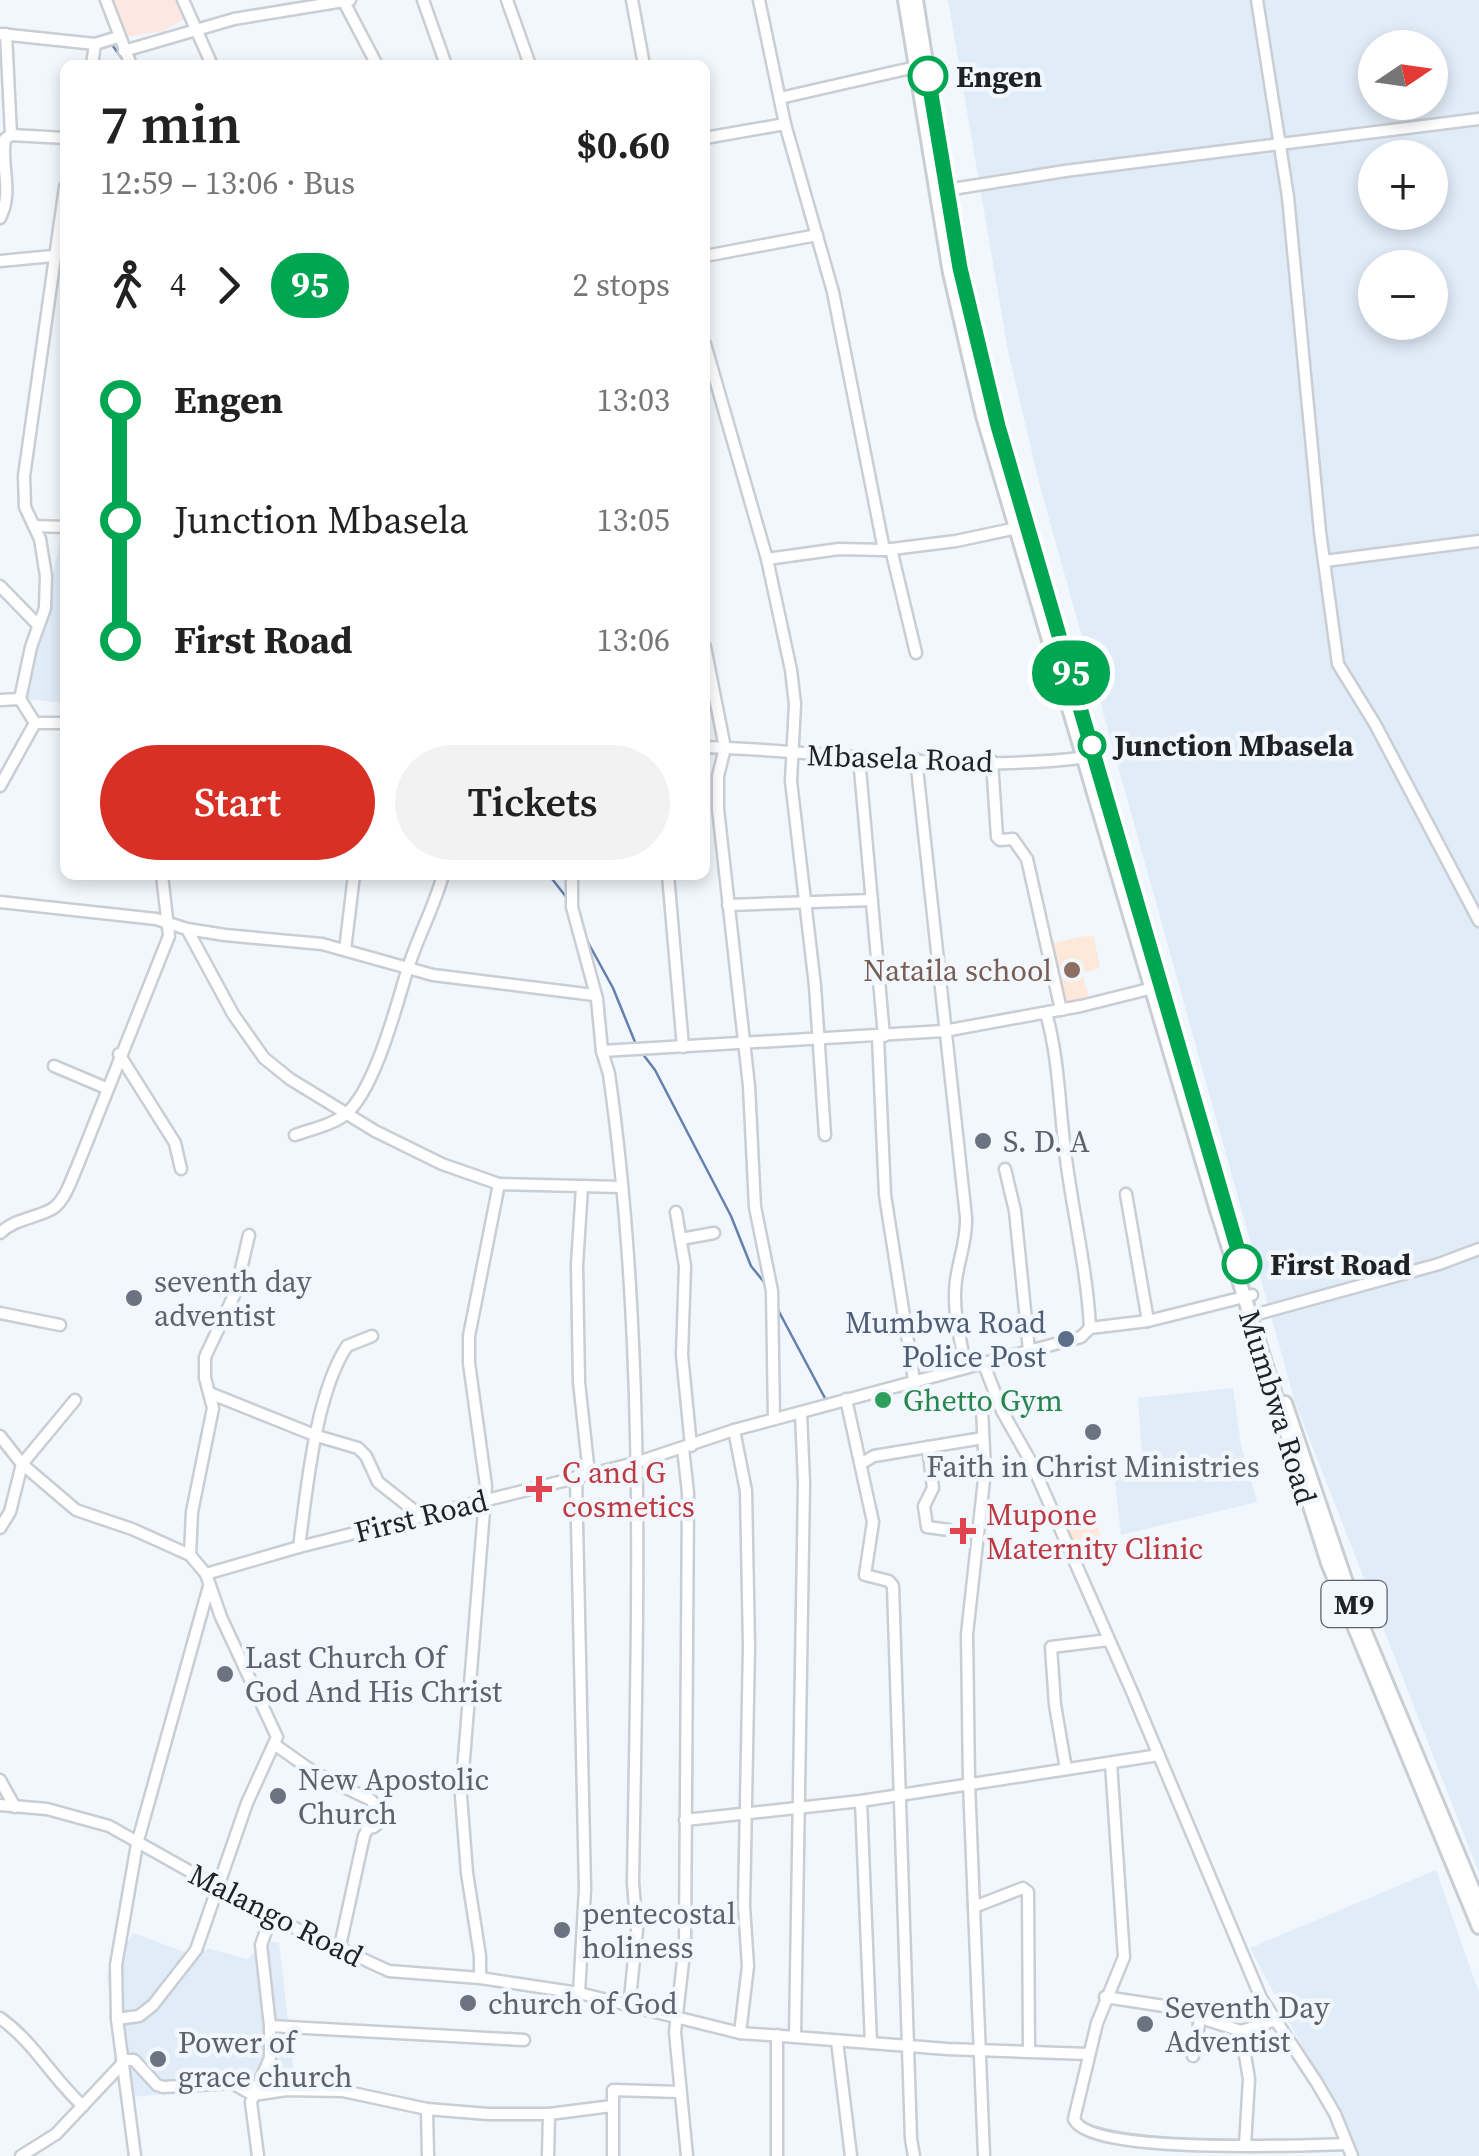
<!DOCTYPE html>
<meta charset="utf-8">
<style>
:root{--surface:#fff;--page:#f2f2f2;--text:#222;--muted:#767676;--accent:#d93025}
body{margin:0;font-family:"Source Serif 4",serif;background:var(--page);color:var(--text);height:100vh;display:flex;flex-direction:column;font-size:38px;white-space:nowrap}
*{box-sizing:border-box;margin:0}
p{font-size:32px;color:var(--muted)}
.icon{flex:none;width:55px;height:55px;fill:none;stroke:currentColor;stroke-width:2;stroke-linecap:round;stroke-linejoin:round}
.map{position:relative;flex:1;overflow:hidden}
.drawer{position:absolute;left:60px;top:60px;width:650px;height:820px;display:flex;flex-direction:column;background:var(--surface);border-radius:15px;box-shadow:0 5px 15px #0003}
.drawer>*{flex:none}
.badge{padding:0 20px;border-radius:32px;font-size:35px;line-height:65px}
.needle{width:65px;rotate:77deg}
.buttons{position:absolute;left:1358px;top:30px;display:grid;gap:20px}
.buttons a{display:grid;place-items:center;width:90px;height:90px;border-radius:50%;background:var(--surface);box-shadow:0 5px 15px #0003;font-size:50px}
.map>.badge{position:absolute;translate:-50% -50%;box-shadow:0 0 0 5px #fff}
.legs{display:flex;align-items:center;gap:15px;height:110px;padding:0 40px;font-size:32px}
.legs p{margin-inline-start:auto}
.head{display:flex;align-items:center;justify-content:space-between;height:170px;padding:0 40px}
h1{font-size:55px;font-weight:600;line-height:75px}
.action{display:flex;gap:20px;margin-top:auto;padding:20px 40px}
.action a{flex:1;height:115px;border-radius:60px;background:var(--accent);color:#fff;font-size:40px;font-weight:600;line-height:115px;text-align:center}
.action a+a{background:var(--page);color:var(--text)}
ul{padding:0 40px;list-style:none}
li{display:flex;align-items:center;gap:35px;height:120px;font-size:38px}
li i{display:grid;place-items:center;width:15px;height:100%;margin:0 12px;background:currentColor}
li i::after{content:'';width:25px;height:25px;margin:-12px;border:8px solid;border-radius:50%;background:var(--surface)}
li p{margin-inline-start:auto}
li:first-child i{background:linear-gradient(#0000 50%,currentColor 0)}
li:last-child i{background:linear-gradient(currentColor 50%,#0000 0)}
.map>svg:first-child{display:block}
.built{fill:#e0ecf8;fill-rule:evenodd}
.education{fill:#fde8d9}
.medical{fill:#fce7e1}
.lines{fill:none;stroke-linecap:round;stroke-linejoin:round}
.stream{stroke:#6480ad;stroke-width:2.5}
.minor-casing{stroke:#c9ced4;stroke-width:15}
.major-casing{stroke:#c9ced4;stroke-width:18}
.minor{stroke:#fff;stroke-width:10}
.major{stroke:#fff;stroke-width:12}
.line-1-casing{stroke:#fff;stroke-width:22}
.line-1{stroke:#00a651;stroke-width:15}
.stop-1-dot{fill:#fff;stroke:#00a651;stroke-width:5}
.education-dot{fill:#8d6e63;stroke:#f1f7fd;stroke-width:4}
.worship-dot{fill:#6b7280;stroke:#f1f7fd;stroke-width:4}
.service-dot{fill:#5c6f8a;stroke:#f1f7fd;stroke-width:4}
.leisure-dot{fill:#2e9e5b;stroke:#f1f7fd;stroke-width:4}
.health-dot{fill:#e0444e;stroke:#f1f7fd;stroke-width:4}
.labels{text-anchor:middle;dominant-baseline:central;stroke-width:9;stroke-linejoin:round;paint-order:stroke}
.shield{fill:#f1f7fd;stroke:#5e6165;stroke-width:2.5}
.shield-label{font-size:28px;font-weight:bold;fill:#1f2124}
.stop-label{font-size:30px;font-weight:bold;fill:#1f2124;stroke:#f1f7fd;text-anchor:start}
.street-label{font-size:30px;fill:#1f2124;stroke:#f1f7fd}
.education-label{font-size:30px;fill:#785e54;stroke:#f1f7fd;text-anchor:end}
.worship-label{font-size:30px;fill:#5b616d;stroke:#f1f7fd;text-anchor:start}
.service-label{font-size:30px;fill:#4e5e75;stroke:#f1f7fd;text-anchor:end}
.leisure-label{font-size:30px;fill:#27864d;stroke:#f1f7fd;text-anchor:start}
.health-label{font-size:30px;fill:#be3a42;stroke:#f1f7fd;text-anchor:start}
</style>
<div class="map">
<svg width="1479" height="2156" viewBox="0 0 1479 2156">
<rect width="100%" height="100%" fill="#f1f7fd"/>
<g class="built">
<path d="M 948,0 L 1479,0 L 1479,1873 L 1295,1402 L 1040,486 L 1008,351 ZM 1375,48 L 1430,48 L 1430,102 L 1375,102 ZM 1375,158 L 1430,158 L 1430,212 L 1375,212 ZM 1375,268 L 1430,268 L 1430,322 L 1375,322 Z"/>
<path d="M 61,536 L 65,537 L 65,703 L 26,699 Z"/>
<path d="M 1233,1388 L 1241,1445 L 1257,1502 L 1121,1535 L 1114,1474 L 1143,1468 L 1138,1398 Z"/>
<path d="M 1436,1870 L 1479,1993 L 1479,2156 L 1355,2156 L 1339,2116 L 1250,1948 Z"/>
<path d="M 133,1933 L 190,1954 L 209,1949 L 248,1959 L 267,1940 L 279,1943 L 295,2081 L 123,2098 L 107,1976 Z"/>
</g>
<g class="education">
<path d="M 1086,936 L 1094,937 L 1100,968 L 1082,973 L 1090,999 L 1062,1006 L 1047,944 Z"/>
<path d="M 1094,1515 L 1104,1546 L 1075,1554 L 1066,1523 Z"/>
</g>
<path class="medical" d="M 111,0 L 177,0 L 185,19 L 163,31 L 125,37 Z"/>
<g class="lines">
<g class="stream">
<path d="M 110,42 L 126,64"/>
<path d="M 549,875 L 567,898"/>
<path d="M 585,937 L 613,988 L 637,1047"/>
<path d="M 642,1053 L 655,1070 L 731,1216 L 751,1266 L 768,1287"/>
<path d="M 777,1308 L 827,1402"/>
</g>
<defs>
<g id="minor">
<path d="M 106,0 L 131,65"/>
<path d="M 183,0 L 212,65"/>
<path d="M 423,0 L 446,65"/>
<path d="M 507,0 L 530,65"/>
<path d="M 632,0 L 644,65"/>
<path d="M 759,0 L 785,124 L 833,292 L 884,550 L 956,541 L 1017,528"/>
<path d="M 1257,0 L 1288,197 L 1320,532 L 1338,664 L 1375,724 L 1479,921"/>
<path d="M 344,2 L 377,65"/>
<path d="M 0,34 L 95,44 L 118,37"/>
<path d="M 6,34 L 11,135"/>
<path d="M 124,51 L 234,19 L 350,0"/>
<path d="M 92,65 L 95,44"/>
<path d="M 780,98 L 920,66"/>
<path d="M 705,138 L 785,124"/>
<path d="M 940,191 L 1065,171 L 1479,119"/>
<path d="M 0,218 C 14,191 0,166 5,139 L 11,135 L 65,138"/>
<path d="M 705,256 L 817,235"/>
<path d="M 0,261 L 53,256"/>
<path d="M 705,344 L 767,559 L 791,670 L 795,704 L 791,781 L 815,986 L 825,1135"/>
<path d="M 34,526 L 65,527"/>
<path d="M 891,549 L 916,653"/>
<path d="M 767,559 L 839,549 L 884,550"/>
<path d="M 1325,561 L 1479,541"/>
<path d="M 0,586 L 38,625"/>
<path d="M 705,647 L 725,748 L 718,776 L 718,809 L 749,1086 L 755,1207 L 772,1291 L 774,1419"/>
<path d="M 20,699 L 31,647 L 45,608 L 46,576 L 40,539 L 25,507 L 24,476 L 65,187"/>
<path d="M 20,699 L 35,723"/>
<path d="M 0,700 L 20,699"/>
<path d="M 35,723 L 65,723"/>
<path d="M 705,747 C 832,751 961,774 1088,757"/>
<path d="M 859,758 L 884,1036"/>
<path d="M 916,759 L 966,1217 C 967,1240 959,1258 956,1280 C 952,1309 960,1339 966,1367"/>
<path d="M 992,761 L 997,837 L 1000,840 L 1013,839 L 1027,859 L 1061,1010"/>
<path d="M 0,786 L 35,723"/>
<path d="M 572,875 L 572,907 L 597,999 L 602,1051 L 609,1074 C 647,1340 637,1615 633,1883 L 637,1930 L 629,2008"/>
<path d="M 668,875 L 683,1047"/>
<path d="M 0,902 L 156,919 L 187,929 L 225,935 L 322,944 L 433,975 L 594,995"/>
<path d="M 728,905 L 872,900"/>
<path d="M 187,929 L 233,1014 L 264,1058 L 290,1079 L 375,1131 L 442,1164 L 499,1184"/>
<path d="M 345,950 L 354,875"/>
<path d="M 1046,1013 C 1059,1059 1059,1104 1065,1151 C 1072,1210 1087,1268 1090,1328"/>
<path d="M 878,1037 L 885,1195 L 914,1380"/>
<path d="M 602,1051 L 944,1031 L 1081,1006 L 1153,988"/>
<path d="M 119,1054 L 175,1143 L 181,1169"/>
<path d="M 54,1066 L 106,1088"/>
<path d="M 295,1135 C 312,1129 332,1125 346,1114 C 375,1089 396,1007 407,971 C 417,938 434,908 443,875"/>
<path d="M 1005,1169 L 1015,1211 L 1029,1350"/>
<path d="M 582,1187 L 577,1265 L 579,1382 L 589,1474"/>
<path d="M 1126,1194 L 1148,1321"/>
<path d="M 676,1212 L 685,1266 L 682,1355 L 691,1446"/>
<path d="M 0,1233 C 16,1218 34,1219 52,1209 C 65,1201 71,1180 77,1167 L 169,936 L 162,875"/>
<path d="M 681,1239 L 714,1233"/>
<path d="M 0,1313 L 60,1325"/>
<path d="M 1250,1316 L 1439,1264 L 1479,1249"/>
<path d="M 983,1362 L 1002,1411 L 1031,1462 L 1133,1694 L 1261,1998 L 1317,2083 L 1335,2114 L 1352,2156"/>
<path d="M 212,1394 L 317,1436 L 358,1448 L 366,1456 L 378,1482 L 421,1516"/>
<path d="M 846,1399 L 873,1522 L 865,1575 L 889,1581 L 893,1586 L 911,2139 L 914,2156"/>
<path d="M 801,1413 L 804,1483 L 795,2037 L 947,2049 L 1089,2054"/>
<path d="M 734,1430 L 746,1491 L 749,1646 L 744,1906 L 748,1966 L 740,2033"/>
<path d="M 0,1436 L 22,1464 L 76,1510 L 132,1529 L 190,1555 L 206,1574"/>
<path d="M 928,1447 L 933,1488 L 924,1506 L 927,1527 L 949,1530"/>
<path d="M 683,1448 L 688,1493 L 685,1944 L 675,2032 L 687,2156"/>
<path d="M 862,1463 L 874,1456 L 983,1438"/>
<path d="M 576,1477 L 585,1889 L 579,1993"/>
<path d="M 0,1528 L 10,1512 L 22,1464 L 75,1400"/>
<path d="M 299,1547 C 307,1488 315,1395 347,1346 L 372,1336"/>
<path d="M 190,1555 L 192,1512 L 213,1408 L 205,1378 L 205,1357 L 236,1291 L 249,1235"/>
<path d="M 274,1744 L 315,1773 L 371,1800 L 383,1818 L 374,1827 L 368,1828 L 364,1836 L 340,1946"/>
<path d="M 1111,1763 L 1124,1957 L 1097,2023 L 1074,2119 C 1088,2155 1306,2145 1347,2144"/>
<path d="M 1066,1769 L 1055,1705 L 1051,1647 L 1109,1640"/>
<path d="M 0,1780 L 15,1807"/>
<path d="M 861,1801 L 871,2043"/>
<path d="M 0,1805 L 47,1809 L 109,1826 L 271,1917 L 389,1971 L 480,1978 L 579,1993 L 740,2033 L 795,2037"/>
<path d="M 685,1820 L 861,1801 L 1159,1755"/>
<path d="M 974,1907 L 1023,1888 L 1028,1892 L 1029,2050"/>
<path d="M 480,1978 L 480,1956 L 467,1873 L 461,1796 L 486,1486 L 469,1363 L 469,1336 L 499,1184 L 621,1187"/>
<path d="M 1105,1997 L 1164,2006 L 1241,2031 L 1273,2021"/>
<path d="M 0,2018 C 34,2042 52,2078 83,2106"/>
<path d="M 117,2019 L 139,2016 L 153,2005 L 196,1950 L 247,1803 L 277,1737 L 221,1617 L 206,1574 L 299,1547 L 635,1463 L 734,1430 L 1081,1337 L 1090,1328 L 1148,1321 L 1252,1295"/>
<path d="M 270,2026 L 524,2040"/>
<path d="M 1241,2031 L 1249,2079 L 1245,2145"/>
<path d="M 837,2041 L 851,2156"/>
<path d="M 1193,2056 L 1200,2019"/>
<path d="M 122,2060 L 134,2060 L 157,2085 L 163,2087 L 232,2083 L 253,2095 L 286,2090 L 343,2091 L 427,2109 L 488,2114 L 549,2114 L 612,2106"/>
<path d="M 427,2109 L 428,2156"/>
<path d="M 21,2156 L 56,2134 L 122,2064"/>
<path d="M 135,2156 L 117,2019 L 116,1965 L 137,1844 L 209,1586"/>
<path d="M 258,2156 L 251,2102 L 270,2058 L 270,2026 L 261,1945 L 271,1917"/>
<path d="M 548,2156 L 549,2114"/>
<path d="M 613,2156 L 613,2090 L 680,2092"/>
<path d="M 777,2156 L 777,2035"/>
<path d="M 984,2156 L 969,1783 L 967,1634 L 985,1471 L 982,1409 L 997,1398"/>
</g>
<g id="major">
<path d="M 905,0 L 950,273 L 983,416 L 1216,1207 L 1328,1563 L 1479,1927"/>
<path d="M 916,0 L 946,189 L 984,374 L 1230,1222"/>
<path d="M 1285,1403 L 1354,1606 L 1479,1904"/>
</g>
</defs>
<use href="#minor" class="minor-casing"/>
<use href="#major" class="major-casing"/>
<use href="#minor" class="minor"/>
<use href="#major" class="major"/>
</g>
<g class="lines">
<defs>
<path id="line-1" d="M 928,76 L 960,268 L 998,426 L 1242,1264"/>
</defs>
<use href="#line-1" class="line-1-casing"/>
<use href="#line-1" class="line-1"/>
</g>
<g class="stop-1-dot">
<circle cx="928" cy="76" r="18"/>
<circle cx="1092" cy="745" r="12"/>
<circle cx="1242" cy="1264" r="18"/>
</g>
<circle class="education-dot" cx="1072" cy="970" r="10"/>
<g class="worship-dot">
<circle cx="983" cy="1141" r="10"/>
<circle cx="134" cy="1298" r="10"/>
<circle cx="1093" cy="1432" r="10"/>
<circle cx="225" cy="1674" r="10"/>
<circle cx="278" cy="1796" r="10"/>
<circle cx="562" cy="1930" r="10"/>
<circle cx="468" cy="2003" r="10"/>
<circle cx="1145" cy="2024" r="10"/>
<circle cx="158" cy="2059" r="10"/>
</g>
<circle class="service-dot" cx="1066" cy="1339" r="10"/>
<circle class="leisure-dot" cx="883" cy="1400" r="10"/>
<g class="health-dot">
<path d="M534 1474h10v10h10v10h-10v10h-10v-10h-10v-10h10z"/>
<path d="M958 1516h10v10h10v10h-10v10h-10v-10h-10v-10h10z"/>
</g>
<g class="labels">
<rect class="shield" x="1321.5" y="1581" width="65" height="46" rx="8"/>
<g class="shield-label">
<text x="1354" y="1604">M9</text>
</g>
<g class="stop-label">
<text x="956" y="76">Engen</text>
<text x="1114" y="745">Junction Mbasela</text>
<text x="1270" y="1264">First Road</text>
</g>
<g class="street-label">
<text transform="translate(900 758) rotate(2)">Mbasela Road</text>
<text transform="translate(1278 1407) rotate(73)">Mumbwa Road</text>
<text transform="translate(421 1516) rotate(-14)">First Road</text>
<text transform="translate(276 1915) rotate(27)">Malango Road</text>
</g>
<g class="education-label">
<text x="1052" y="970">Nataila school</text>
</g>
<g class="worship-label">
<text x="1003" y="1141">S. D. A</text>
<text x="154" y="1281">seventh day<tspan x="154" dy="34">adventist</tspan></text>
<text x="1093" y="1466" text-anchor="middle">Faith in Christ Ministries</text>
<text x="245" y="1657">Last Church Of<tspan x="245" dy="34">God And His Christ</tspan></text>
<text x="298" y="1779">New Apostolic<tspan x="298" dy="34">Church</tspan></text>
<text x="582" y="1913">pentecostal<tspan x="582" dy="34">holiness</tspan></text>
<text x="488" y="2003">church of God</text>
<text x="1165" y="2007">Seventh Day<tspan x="1165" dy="34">Adventist</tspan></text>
<text x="178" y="2042">Power of<tspan x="178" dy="34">grace church</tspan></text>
</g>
<g class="service-label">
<text x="1046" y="1322">Mumbwa Road<tspan x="1046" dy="34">Police Post</tspan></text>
</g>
<g class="leisure-label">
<text x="903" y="1400">Ghetto Gym</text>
</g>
<g class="health-label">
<text x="562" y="1472">C and G<tspan x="562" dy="34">cosmetics</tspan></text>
<text x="986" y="1514">Mupone<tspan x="986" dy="34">Maternity Clinic</tspan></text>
</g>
</g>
</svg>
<div class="buttons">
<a><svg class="needle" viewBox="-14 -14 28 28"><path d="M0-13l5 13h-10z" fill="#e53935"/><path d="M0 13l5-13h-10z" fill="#767676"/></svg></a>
<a>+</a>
<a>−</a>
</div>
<b class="badge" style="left:1071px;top:673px;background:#00a651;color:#fff">95</b>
<section class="drawer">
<div class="head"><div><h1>7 min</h1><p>12:59 – 13:06 · Bus</p></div><b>$0.60</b></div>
<div class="legs"><svg class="icon" aria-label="walk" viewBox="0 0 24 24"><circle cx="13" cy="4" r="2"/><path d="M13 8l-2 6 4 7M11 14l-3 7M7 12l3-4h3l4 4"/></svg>4<svg class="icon" aria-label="forward" viewBox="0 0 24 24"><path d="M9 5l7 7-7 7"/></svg><b class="badge" style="background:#00a651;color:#fff">95</b><p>2 stops</p></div>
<ul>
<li><i style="color:#00a651"></i><b>Engen</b><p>13:03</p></li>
<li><i style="color:#00a651"></i><span>Junction Mbasela</span><p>13:05</p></li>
<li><i style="color:#00a651"></i><b>First Road</b><p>13:06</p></li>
</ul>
<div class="action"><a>Start</a><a>Tickets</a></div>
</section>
</div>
